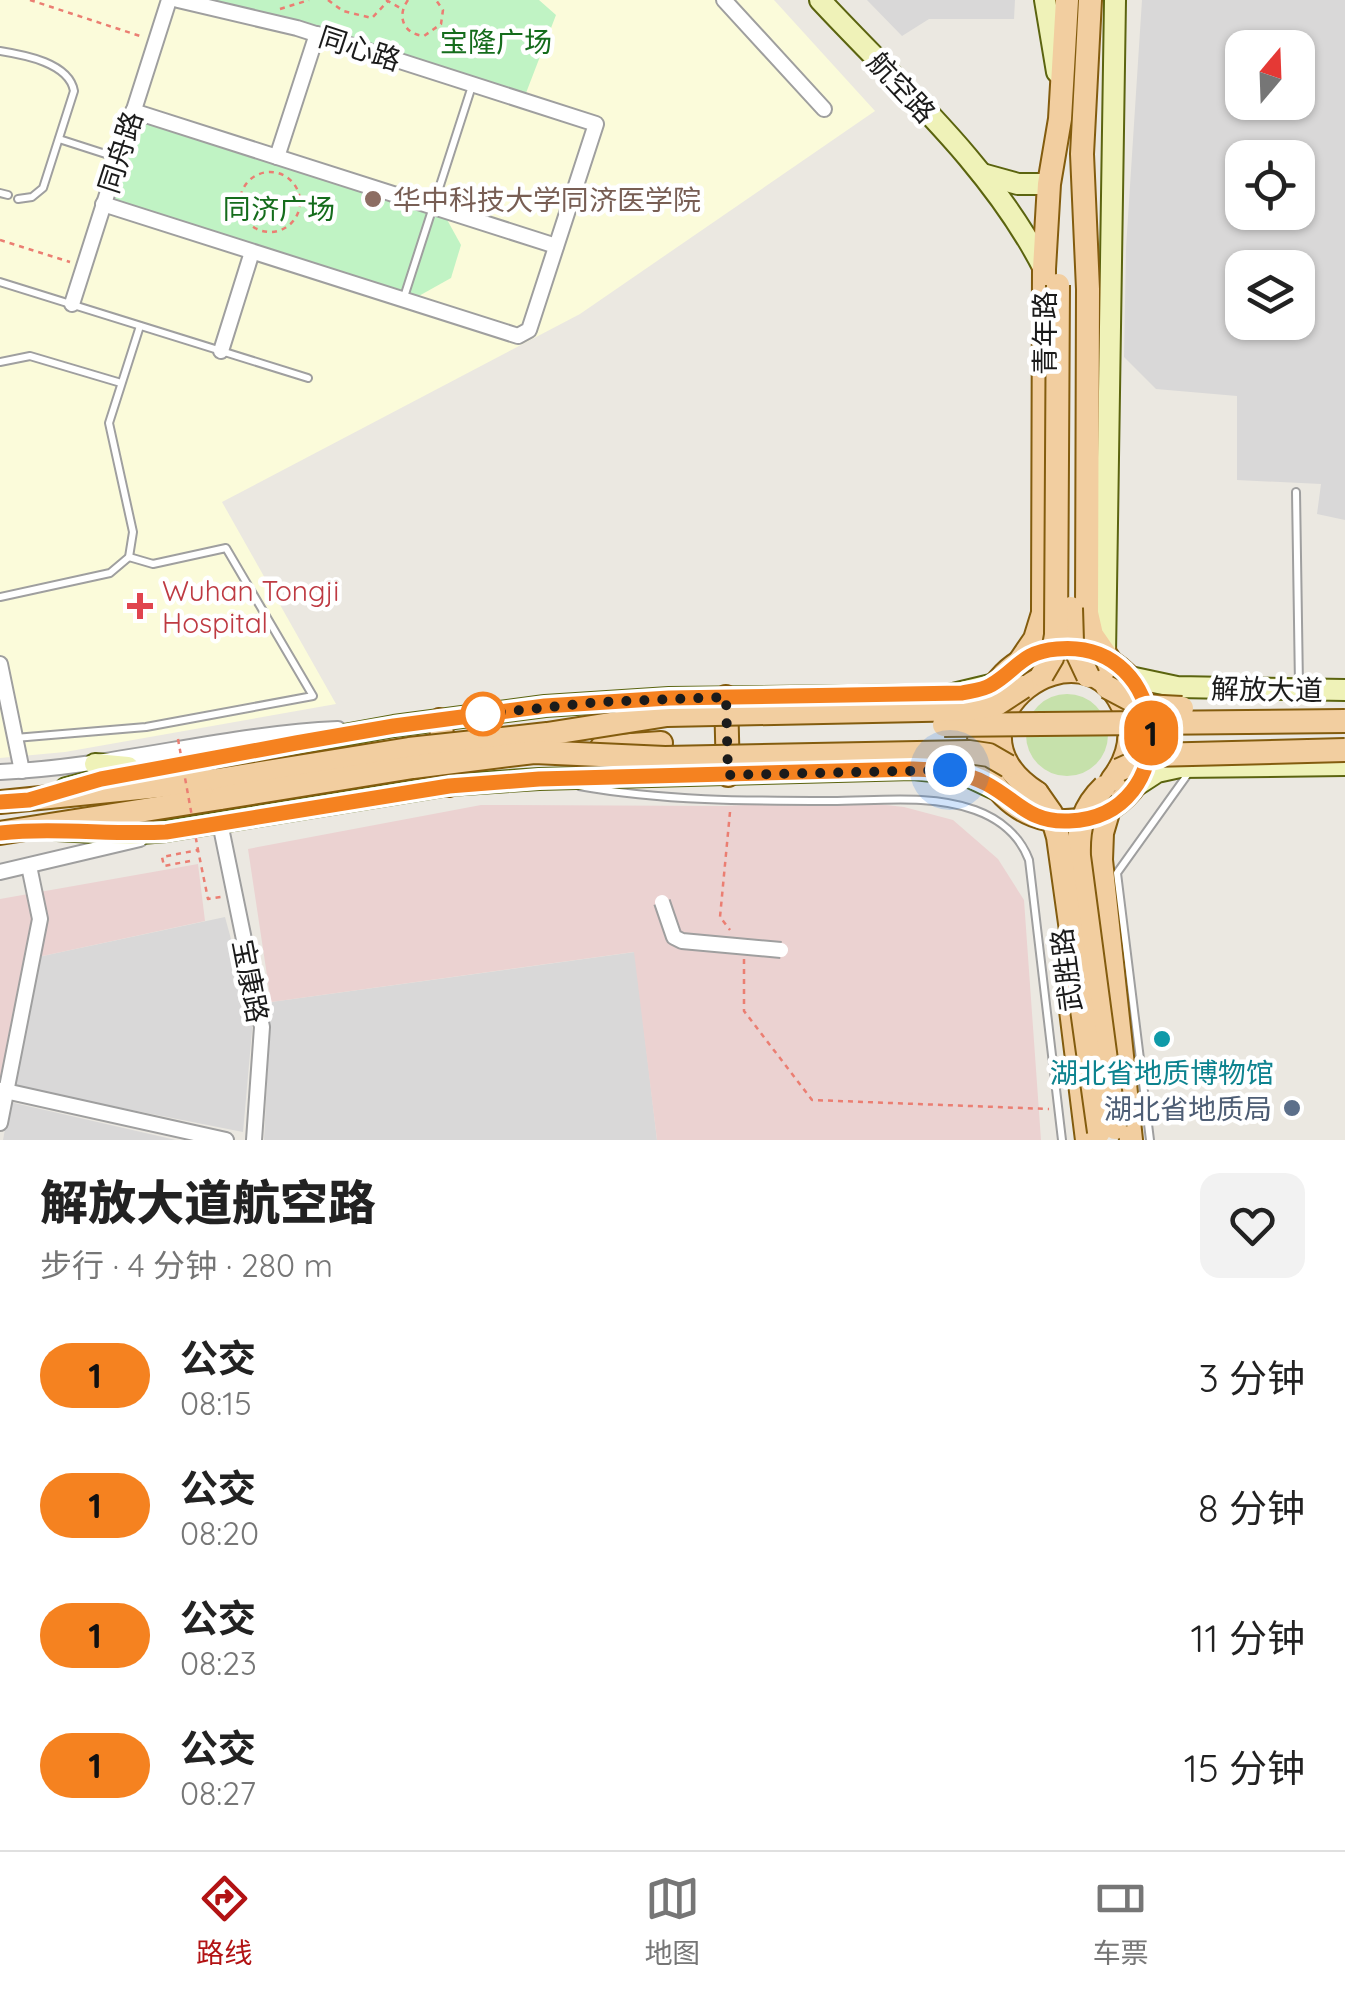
<!DOCTYPE html>
<html lang="zh">
<meta charset="utf-8">
<style>
:root{--surface:#fff;--page:#f2f2f2;--text:#222;--muted:#767676;--line:#e0e0e0;--accent:#b21314}
body{margin:0;font-family:Quicksand,"Noto Sans SC",sans-serif;background:var(--page);color:var(--text);height:100vh;display:flex;flex-direction:column;font-size:38px;white-space:nowrap}
*{box-sizing:border-box;margin:0}
p{font-size:32px;color:var(--muted)}
.icon{flex:none;width:55px;height:55px;fill:none;stroke:currentColor;stroke-width:2;stroke-linecap:round;stroke-linejoin:round}
.map{position:relative;height:1140px;overflow:hidden}
.drawer{display:flex;flex-direction:column;background:var(--surface);flex:1}
.drawer>*{flex:none}
.badge{padding:0 20px;border-radius:32px;font-size:35px;line-height:65px}
.needle{width:65px;rotate:19deg}
.tools{position:absolute;left:1225px;top:30px;display:grid;gap:20px}
.tools a{display:grid;place-items:center;width:90px;height:90px;border-radius:20px;background:var(--surface);box-shadow:0 2px 8px #0004;font-size:50px}
.you{position:absolute;width:50px;height:50px;margin:-25px;border:8px solid #fff;border-radius:50%;background:#1a73e8;box-shadow:0 0 0 15px #1a73e833}
.map>.badge{position:absolute;translate:-50% -50%;box-shadow:0 0 0 5px #fff}
.round{display:grid;place-items:center;flex:none;width:105px;height:105px;border-radius:20px;background:var(--page)}
.summary{display:flex;align-items:center;justify-content:space-between;height:170px;padding:0 40px}
h1{font-size:48px;font-weight:800;line-height:75px}
ul{padding:0;list-style:none}
li{display:flex;align-items:center;gap:30px;height:130px;padding:0 40px}
li div{flex:1}
li b{display:block;font-size:38px}
li em{font-style:normal}
li .badge{min-width:110px;font-weight:700;text-align:center}
.menu{display:flex;justify-content:space-around;align-items:center;height:140px;border-top:2px solid var(--line);background:var(--surface);font-size:28px;color:var(--muted)}
.menu a{display:grid;justify-items:center;gap:5px}
.menu .selected{color:var(--accent)}
.map>svg:first-child{display:block}
.residential{fill:#d9d8d8;fill-rule:evenodd}
.commercial{fill:#ebd2d1}
.education{fill:#fbfbda}
.grass{fill:#c6e1ab}
.park{fill:#c0f3c4}
.lines{fill:none;stroke-linecap:round;stroke-linejoin:round}
.lane-casing{stroke:#9f9f9f;stroke-width:10}
.street-casing{stroke:#9f9f9f;stroke-width:18}
.secondary-casing{stroke:#5b640f;stroke-width:24}
.primary-casing{stroke:#835c0e;stroke-width:26}
.path{stroke:#eb7e72;stroke-width:2.5;stroke-dasharray:5 5;stroke-linecap:butt}
.lane{stroke:#fff;stroke-width:6}
.street{stroke:#fff;stroke-width:14}
.secondary{stroke:#eff2b8;stroke-width:20}
.primary{stroke:#f2cea0;stroke-width:22}
.street-bridge-casing{stroke:#9f9f9f;stroke-width:18;stroke-linecap:butt}
.primary-bridge-casing{stroke:#835c0e;stroke-width:26;stroke-linecap:butt}
.path-bridge{stroke:#eb7e72;stroke-width:2.5;stroke-dasharray:5 5;stroke-linecap:butt}
.street-bridge{stroke:#fff;stroke-width:14}
.primary-bridge{stroke:#f2cea0;stroke-width:22}
.line-casing{stroke:#fff;stroke-width:22}
.line{stroke:#f58220;stroke-width:15}
.walk{stroke:#1b1b1b;stroke-width:10;stroke-dasharray:0 18}
.education-dot{fill:#8d6e63;stroke:#fff;stroke-width:4}
.health-dot{fill:#e0444e;stroke:#fff;stroke-width:4}
.stop-dot{fill:#fff;stroke:#f58220;stroke-width:5}
.culture-dot{fill:#0f9aa8;stroke:#fff;stroke-width:4}
.service-dot{fill:#5c6f8a;stroke:#fff;stroke-width:4}
.labels{text-anchor:middle;dominant-baseline:central;stroke-width:9;stroke-linejoin:round;paint-order:stroke}
.park-label{font-size:28px;fill:#156c1c;stroke:#fff}
.street-label{font-size:28px;fill:#1b1b1b;stroke:#fff}
.education-label{font-size:28px;fill:#785e54;stroke:#fff;text-anchor:start}
.health-label{font-size:28px;fill:#be3a42;stroke:#fff;text-anchor:start}
.culture-label{font-size:28px;fill:#0d838f;stroke:#fff}
.service-label{font-size:28px;fill:#4e5e75;stroke:#fff;text-anchor:end}
</style>
<div class="map">
<svg width="1345" height="1140" viewBox="0 0 1345 1140">
<rect width="100%" height="100%" fill="#ebe8e1"/>
<g class="residential">
<path d="M 867,0 L 1015,0 L 1014,19 L 929,19 L 902,36 Z"/>
<path d="M 1142,0 L 1345,0 L 1345,520 L 1317,514 L 1321,484 L 1237,480 L 1237,396 L 1156,389 L 1124,357 L 1126,248 ZM 1242,48 L 1298,48 L 1298,102 L 1242,102 ZM 1242,158 L 1298,158 L 1298,212 L 1242,212 ZM 1242,268 L 1298,268 L 1298,322 L 1242,322 Z"/>
<path d="M 225,917 L 253,1020 L 243,1132 L 0,1084 L 24,960 Z"/>
<path d="M 635,952 L 657,1140 L 264,1140 L 271,1002 Z"/>
<path d="M 10,1102 L 176,1140 L 3,1140 Z"/>
</g>
<g class="commercial">
<path d="M 842,800 L 904,807 L 953,820 L 998,859 L 1024,900 L 1041,1140 L 657,1140 L 634,952 L 271,1002 L 248,849 L 481,805 L 724,806 Z"/>
<path d="M 198,864 L 205,921 L 24,960 L 0,1083 L 0,899 Z"/>
</g>
<path class="education" d="M 0,0 L 774,0 L 875,111 L 580,314 L 222,502 L 336,704 L 65,752 L 0,758 Z"/>
<circle class="grass" cx="1067" cy="735" r="41"/>
<g class="park">
<path d="M 207,0 L 539,0 L 556,15 L 526,93 L 269,13 Z"/>
<path d="M 139,119 L 445,216 L 461,245 L 451,278 L 417,297 L 113,200 Z"/>
</g>
<g class="lines">
<defs>
<g id="lane">
<path d="M 0,51 C 25,55 69,63 74,91 L 43,188 L 32,197 L 18,199"/>
<path d="M 59,139 L 118,158"/>
<path d="M 0,193 L 8,195"/>
<path d="M 0,282 L 308,378"/>
<path d="M 404,297 L 472,86"/>
<path d="M 0,362 L 30,356 L 121,383"/>
<path d="M 1296,492 L 1299,686"/>
<path d="M 0,597 L 110,573 L 129,557 L 133,532 L 109,423 L 140,326"/>
<path d="M 15,738 L 146,727 L 313,696 L 226,548 L 153,564 L 129,557"/>
<path d="M 579,786 C 663,801 747,801 831,801 C 878,801 931,794 975,810 C 1000,819 1020,836 1029,860 L 1062,1140"/>
<path d="M 1150,1140 L 1117,873 L 1190,771"/>
</g>
<g id="street">
<path d="M 724,0 L 824,109"/>
<path d="M 133,111 L 556,246"/>
<path d="M 277,157 L 317,34"/>
<path d="M 103,204 L 518,336 L 529,330 L 596,124 L 297,28 L 178,0"/>
<path d="M 72,304 L 169,0"/>
<path d="M 221,351 L 252,252"/>
<path d="M 0,664 L 22,771"/>
<path d="M 0,772 C 114,767 224,734 338,729"/>
<path d="M 220,823 L 262,1027 L 254,1140"/>
<path d="M 0,872 L 140,839"/>
<path d="M 1,1090 L 226,1140"/>
<path d="M 0,1123 L 40,919 L 29,866"/>
</g>
<g id="secondary">
<path d="M 820,0 C 899,85 991,165 1044,269"/>
<path d="M 1045,0 L 1057,72"/>
<path d="M 982,174 L 1018,184 L 1049,184"/>
<path d="M 1105,654 L 1115,0"/>
<path d="M 1130,677 L 1177,687 L 1345,690"/>
<path d="M 95,764 L 128,767"/>
<path d="M 1134,787 L 1157,772 L 1180,767 L 1345,765"/>
<path d="M 66,788 L 101,779 L 394,726 L 545,706 L 669,698 L 949,695 L 995,684"/>
<path d="M 57,830 L 130,834 L 166,831 L 449,785 L 539,779 L 913,769 L 963,774 L 999,791"/>
</g>
<g id="primary">
<path d="M 1090,0 L 1082,154 L 1088,289 L 1087,613 L 1092,635 L 1110,661"/>
<circle cx="1065" cy="735" r="86"/>
<path d="M 1020,661 L 1035,639 L 1043,613 L 1044,269 L 1049,184 L 1060,119 L 1067,0"/>
<path d="M 726,697 L 728,775"/>
<path d="M 440,720 L 449,785"/>
<path d="M 602,747 L 661,743"/>
<path d="M 1037,793 C 929,723 1087,608 1126,714 C 1134,738 1127,761 1112,780"/>
<path d="M 0,802 L 218,780"/>
<path d="M 1109,809 L 1102,833 L 1101,860 L 1131,1140"/>
<path d="M 0,833 L 221,798"/>
<path d="M 1067,978 L 1087,1140"/>
</g>
</defs>
<use href="#lane" class="lane-casing"/>
<use href="#street" class="street-casing"/>
<use href="#secondary" class="secondary-casing"/>
<use href="#primary" class="primary-casing"/>
<g class="path">
<path d="M 30,0 L 143,37"/>
<path d="M 328,0 L 343,11 L 372,18 L 388,1"/>
<path d="M 386,0 L 402,9"/>
<path d="M 408,0 C 396,17 404,34 424,36 L 441,24 L 443,10 L 436,0"/>
<path d="M 280,9 L 309,0"/>
<circle cx="270" cy="202" r="30"/>
<path d="M 0,240 L 70,262"/>
<path d="M 730,812 L 720,917 L 730,930"/>
<path d="M 190,861 L 164,866 L 162,857 L 198,850 L 208,899 L 221,897"/>
<path d="M 744,959 L 744,1011 L 812,1100 L 1049,1109"/>
</g>
<use href="#lane" class="lane"/>
<use href="#street" class="street"/>
<use href="#secondary" class="secondary"/>
<use href="#primary" class="primary"/>
<defs>
<path id="street-bridge" d="M 662,902 L 674,937 L 682,941 L 781,950"/>
<g id="primary-bridge">
<path d="M 1071,608 L 1072,642 L 1088,676"/>
<path d="M 1042,675 L 1052,658 L 1056,635 L 1058,285"/>
<path d="M 1107,687 L 1143,706 L 1182,708"/>
<path d="M 944,725 L 1345,721"/>
<path d="M 1119,770 L 1152,755 L 1345,750"/>
<path d="M 218,780 L 409,749 L 547,734 L 667,715 L 971,709 L 997,704 L 1023,687"/>
<path d="M 1104,787 C 1083,807 1078,827 1079,856 L 1115,1128"/>
<path d="M 1037,793 L 1051,813 L 1058,837 L 1099,1132"/>
<path d="M 221,798 L 413,767 L 534,752 L 665,758 L 969,752 L 989,755 L 1008,766"/>
</g>
</defs>
<use href="#street-bridge" class="street-bridge-casing"/>
<use href="#primary-bridge" class="primary-bridge-casing"/>
<path class="path-bridge" d="M 178,739 L 198,850"/>
<use href="#street-bridge" class="street-bridge"/>
<use href="#primary-bridge" class="primary-bridge"/>
</g>
<g class="lines">
<defs>
<path id="line" d="M 0,802 L 29,800 L 101,779 L 296,743 L 394,726 L 545,706 L 669,698 L 962,693 C 971,691 983,690 991,685 C 1017,670 1021,652 1057,649 C 1173,638 1185,817 1069,821 C 1029,823 1017,800 987,784 C 963,771 940,770 913,769 L 539,779 L 449,786 L 166,832 C 111,835 56,827 0,833"/>
</defs>
<use href="#line" class="line-casing"/>
<use href="#line" class="line"/>
<path class="walk" d="M 483,714 L 599,702 L 726,697 L 728,775 L 950,770"/>
</g>
<circle class="education-dot" cx="373" cy="199" r="10"/>
<path class="health-dot" d="M135 591h10v10h10v10h-10v10h-10v-10h-10v-10h10z"/>
<circle class="stop-dot" cx="483" cy="714" r="20"/>
<circle class="culture-dot" cx="1162" cy="1039" r="10"/>
<circle class="service-dot" cx="1292" cy="1108" r="10"/>
<g class="labels">
<g class="park-label">
<text x="496" y="41">宝隆广场</text>
<text x="279" y="208">同济广场</text>
</g>
<g class="street-label">
<text transform="translate(360 48) rotate(18)">同心路</text>
<text transform="translate(902 87) rotate(47)">航空路</text>
<text transform="translate(120 152) rotate(-72)">同舟路</text>
<text transform="translate(1044 333) rotate(-90)">青年路</text>
<text transform="translate(1267 689) rotate(1)">解放大道</text>
<text transform="translate(1066 970) rotate(-97)">武胜路</text>
<text transform="translate(251 981) rotate(79)">宝康路</text>
</g>
<g class="education-label">
<text x="393" y="199">华中科技大学同济医学院</text>
</g>
<g class="health-label">
<text x="162" y="590">Wuhan Tongji<tspan x="162" dy="32">Hospital</tspan></text>
</g>
<g class="culture-label">
<text x="1162" y="1072">湖北省地质博物馆</text>
</g>
<g class="service-label">
<text x="1272" y="1108">湖北省地质局</text>
</g>
</g>
</svg>
<div class="tools">
<a><svg class="needle" viewBox="-14 -14 28 28"><path d="M0-13l5 13h-10z" fill="#e53935"/><path d="M0 13l5-13h-10z" fill="#767676"/></svg></a>
<a><svg class="icon" aria-label="locate" viewBox="0 0 24 24"><circle cx="12" cy="12" r="6"/><path d="M12 2v4M12 18v4M2 12h4M18 12h4"/></svg></a>
<a><svg class="icon" aria-label="layers" viewBox="0 0 24 24"><path d="M12 4l9 5-9 5-9-5zM3 14l9 5 9-5"/></svg></a>
</div>
<div class="you" style="left:950px;top:770px"></div>
<b class="badge" style="left:1151px;top:733px;background:#f58220;color:#111">1</b>
</div>
<section class="drawer">
<div class="summary"><div><h1>解放大道航空路</h1><p>步行 · 4 分钟 · 280 m</p></div><a class="round"><svg class="icon" aria-label="heart" viewBox="0 0 24 24"><path d="M12 20l-8-8c-3-5 5-10 8-4 3-6 11-1 8 4z"/></svg></a></div>
<ul>
<li><span class="badge" style="background:#f58220;color:#111">1</span><div><b>公交</b><p>08:15</p></div><em>3 分钟</em></li>
<li><span class="badge" style="background:#f58220;color:#111">1</span><div><b>公交</b><p>08:20</p></div><em>8 分钟</em></li>
<li><span class="badge" style="background:#f58220;color:#111">1</span><div><b>公交</b><p>08:23</p></div><em>11 分钟</em></li>
<li><span class="badge" style="background:#f58220;color:#111">1</span><div><b>公交</b><p>08:27</p></div><em>15 分钟</em></li>
</ul>
</section>
<nav class="menu">
<a class="selected"><svg class="icon" aria-label="directions" viewBox="0 0 24 24"><path d="M12 3l9 9-9 9-9-9zM9 14v-3h6M13 9l2 2-2 2"/></svg>路线</a>
<a><svg class="icon" aria-label="map" viewBox="0 0 24 24"><path d="M3 6l6-2 6 2 6-2v14l-6 2-6-2-6 2zM9 4v14M15 6v14"/></svg>地图</a>
<a><svg class="icon" aria-label="tickets" viewBox="0 0 24 24"><path d="M3 7h18v10H3zM15 7v10"/></svg>车票</a>
</nav>
